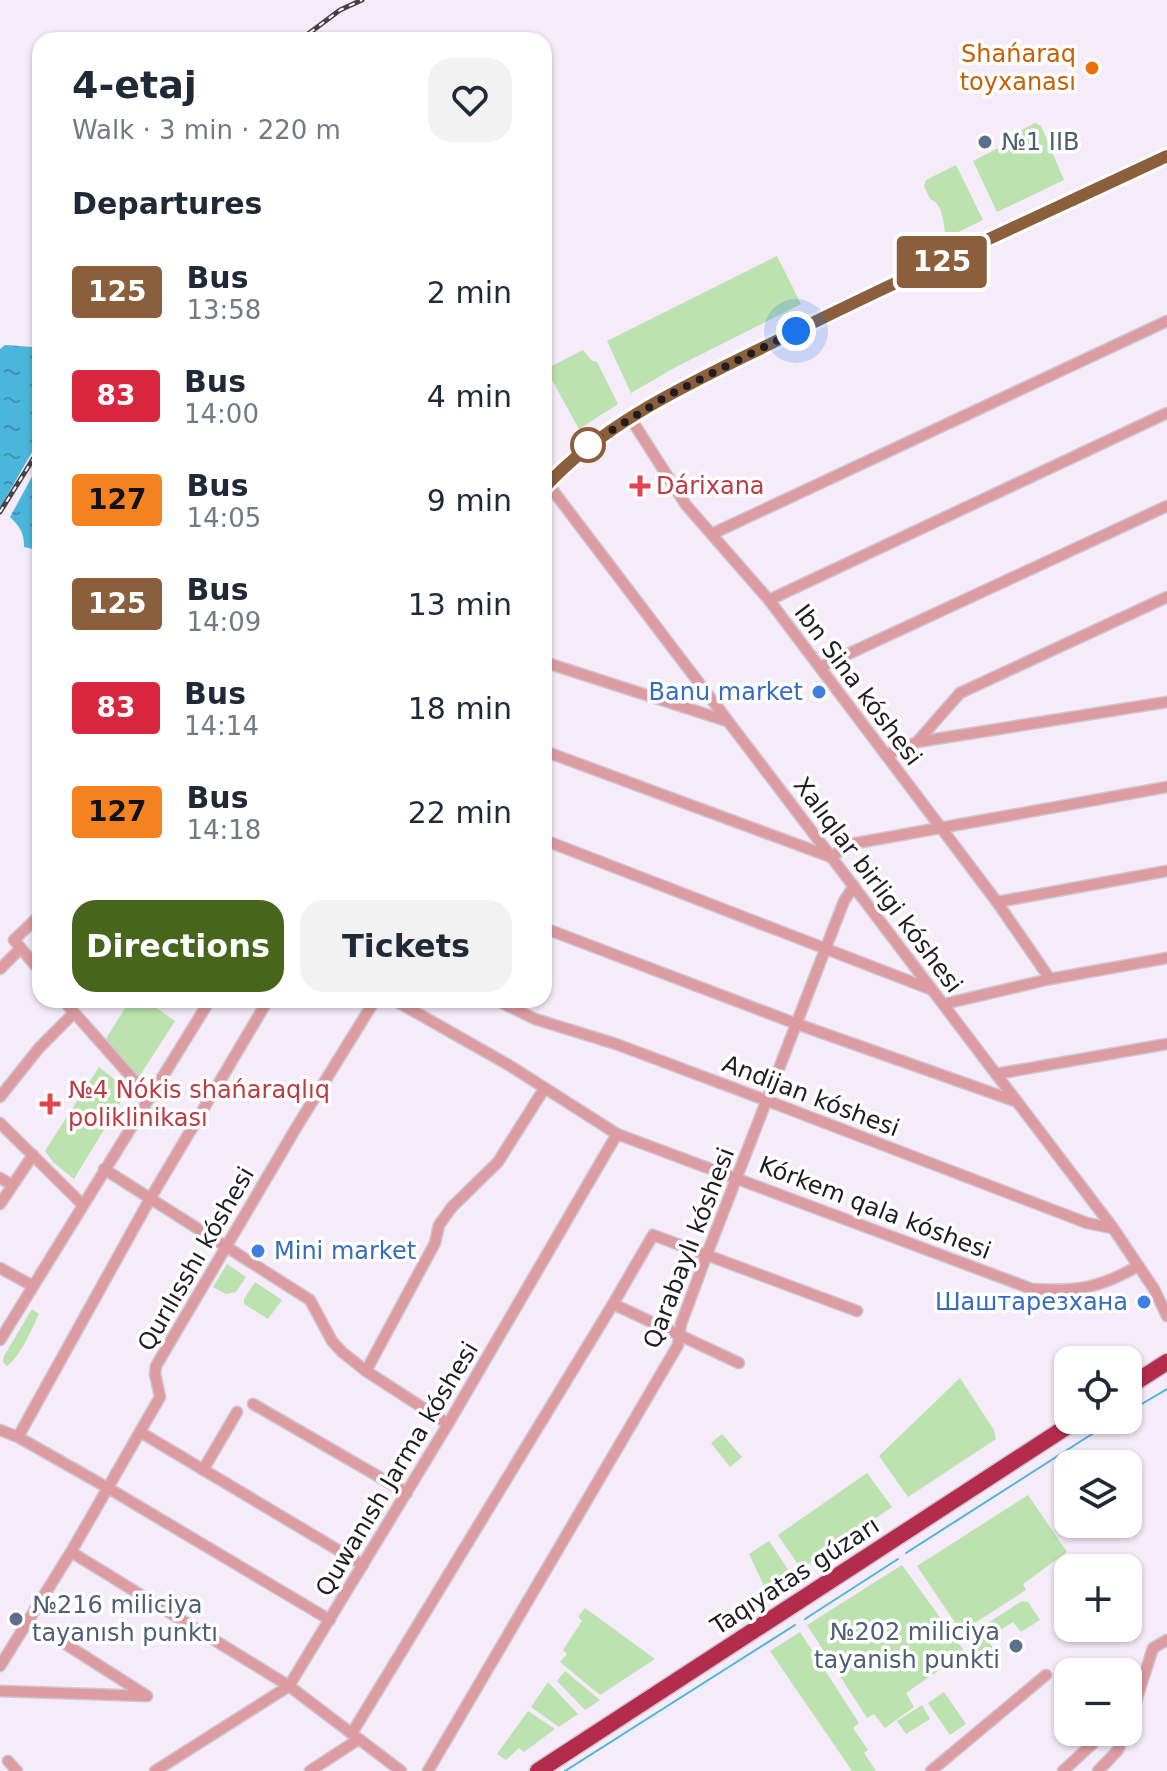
<!DOCTYPE html>
<meta charset="utf-8">
<style>
:root{--surface:#fff;--page:#f2f2f3;--text:#1f2937;--muted:#747a83;--accent:#47661b}
body{margin:0;font-family:"DejaVu Sans",sans-serif;background:var(--page);color:var(--text);height:100vh;display:flex;flex-direction:column;font-size:30px;white-space:nowrap}
*{box-sizing:border-box;margin:0}
p{font-size:26px;color:var(--muted)}
.icon{flex:none;width:44px;height:44px;fill:none;stroke:currentColor;stroke-width:2;stroke-linecap:round;stroke-linejoin:round}
.map{position:relative;flex:1;overflow:hidden}
.drawer{position:absolute;left:32px;top:32px;width:520px;height:976px;display:flex;flex-direction:column;background:var(--surface);border-radius:24px;box-shadow:0 2px 6px #0004}
.drawer>*{flex:none}
.badge{padding:0 16px;border-radius:6px;font-size:28px;line-height:52px}
.buttons{position:absolute;left:1054px;top:1346px;display:grid;gap:16px}
.buttons a{display:grid;place-items:center;width:88px;height:88px;border-radius:16px;background:var(--surface);box-shadow:0 2px 6px #0004;font-size:40px}
.you{position:absolute;width:40px;height:40px;margin:-20px;border:6px solid #fff;border-radius:50%;background:#1a73e8;box-shadow:0 0 0 12px #1a73e833}
.map>.badge{position:absolute;translate:-50% -50%;box-shadow:0 0 0 4px #fff}
h2{padding:0 40px;font-size:30px;line-height:72px}
.round{display:grid;place-items:center;flex:none;width:84px;height:84px;border-radius:24px;background:var(--page)}
.overview{display:flex;align-items:center;justify-content:space-between;height:136px;padding:0 40px}
h1{font-size:38px;font-weight:600;line-height:60px}
.cta{display:flex;gap:16px;margin-top:auto;padding:16px 40px}
.cta a{flex:1;height:92px;border-radius:24px;background:var(--accent);color:#fff;font-size:32px;font-weight:600;line-height:92px;text-align:center}
.cta a+a{background:var(--page);color:var(--text)}
ul{padding:0;list-style:none}
li{display:flex;align-items:center;gap:24px;height:104px;padding:0 40px}
li div{flex:1}
li b{display:block;font-size:30px}
li em{font-style:normal}
li .badge{min-width:88px;font-weight:700;text-align:center}
.map>svg:first-child{display:block}
.grass{fill:#bbe2af}
.water{fill:url(#water-ripples)}
.lines{fill:none;stroke-linecap:round;stroke-linejoin:round}
.stream{stroke:#4bb6dc;stroke-width:2}
.minor-casing{stroke:#cfc6d2;stroke-width:13}
.highway-casing{stroke:#cfc6d2;stroke-width:19}
.minor{stroke:#dc9ca2;stroke-width:10}
.highway{stroke:#b32c4c;stroke-width:16}
.rail-casing{stroke:#464148;stroke-width:5}
.rail{stroke:#fff;stroke-width:2;stroke-dasharray:6;stroke-linecap:butt}
.line-casing{stroke:#fff;stroke-width:18}
.line{stroke:#8b5e3c;stroke-width:12}
.walk{stroke:#201c21;stroke-width:8;stroke-dasharray:0 14.4}
.food-dot{fill:#e8710a;stroke:#fff;stroke-width:3}
.service-dot{fill:#5c6f8a;stroke:#fff;stroke-width:3}
.stop-dot{fill:#fff;stroke:#8b5e3c;stroke-width:4}
.health-dot{fill:#e0444e;stroke:#fff;stroke-width:3}
.shop-dot{fill:#3f7fe0;stroke:#fff;stroke-width:3}
.labels{text-anchor:middle;dominant-baseline:central;stroke-width:7;stroke-linejoin:round;paint-order:stroke}
.food-label{font-size:24px;fill:#c56008;stroke:#fff;text-anchor:end}
.service-label{font-size:24px;fill:#4e5e75;stroke:#fff;text-anchor:start}
.health-label{font-size:24px;fill:#be3a42;stroke:#fff;text-anchor:start}
.street-label{font-size:24px;fill:#201c21;stroke:#fff}
.shop-label{font-size:24px;fill:#366cbe;stroke:#fff;text-anchor:end}
</style>
<div class="map">
<svg width="1167" height="1771" viewBox="0 0 1167 1771">
<defs>
<pattern id="water-ripples" width="26" height="14" patternUnits="userSpaceOnUse" patternTransform="scale(2)"><rect width="26" height="14" fill="#4bb6dc"/><path d="M2 4q2-2 4 0t4 0M15 11q2-2 4 0t4 0" fill="none" stroke="#3e93b2"/></pattern>
</defs>
<rect width="100%" height="100%" fill="#f6ebf9"/>
<g class="grass">
<path d="M 1035,123 L 1041,126 L 1064,180 L 997,212 L 973,161 L 1006,144 L 1004,139 Z"/>
<path d="M 956,165 L 983,220 L 946,238 C 943,224 944,204 930,199 L 924,186 L 926,180 Z"/>
<path d="M 777,256 L 801,304 L 674,368 L 631,393 L 607,341 Z"/>
<path d="M 583,350 L 591,360 L 597,362 L 618,404 L 579,429 L 546,369 Z"/>
<path d="M 130,1000 L 145,1000 L 175,1021 L 139,1077 L 136,1078 L 104,1042 Z"/>
<path d="M 99,1067 L 128,1090 L 74,1179 L 53,1162 L 45,1151 Z"/>
<path d="M 227,1264 L 246,1277 L 236,1292 L 226,1294 L 213,1287 Z"/>
<path d="M 255,1282 L 282,1300 L 268,1319 L 244,1304 L 244,1299 Z"/>
<path d="M 32,1309 L 39,1314 C 31,1330 21,1356 7,1366 L 3,1362 L 4,1356 Z"/>
<path d="M 960,1378 L 994,1430 L 996,1439 L 908,1497 L 879,1456 Z"/>
<path d="M 722,1434 L 742,1457 L 730,1467 L 711,1443 Z"/>
<path d="M 867,1473 L 892,1507 L 801,1569 L 778,1535 Z"/>
<path d="M 1028,1495 L 1067,1552 L 1023,1584 L 1026,1590 L 964,1630 L 960,1630 L 917,1566 Z"/>
<path d="M 769,1541 L 791,1574 L 766,1590 L 749,1554 Z"/>
<path d="M 902,1565 L 965,1652 L 906,1693 L 914,1707 L 885,1728 L 874,1714 L 867,1718 L 807,1625 Z"/>
<path d="M 1022,1601 L 1028,1602 L 1040,1620 L 1021,1632 L 1013,1622 L 987,1639 L 994,1649 L 978,1656 L 967,1639 L 968,1636 Z"/>
<path d="M 585,1608 L 655,1659 L 600,1695 L 560,1662 L 567,1654 L 563,1650 L 582,1621 L 578,1617 Z"/>
<path d="M 800,1632 L 859,1723 L 853,1728 L 868,1750 L 864,1753 L 876,1771 L 852,1771 L 770,1651 Z"/>
<path d="M 565,1671 L 600,1700 L 585,1710 L 557,1681 Z"/>
<path d="M 548,1682 L 578,1714 L 559,1727 L 531,1707 Z"/>
<path d="M 944,1692 L 966,1724 L 950,1735 L 928,1703 Z"/>
<path d="M 922,1705 L 930,1719 L 906,1734 L 897,1721 Z"/>
<path d="M 528,1711 L 555,1729 L 524,1752 L 519,1748 L 506,1760 L 497,1754 Z"/>
</g>
<g class="water">
<path d="M 5,345 L 32,347 L 40,353 L 40,438 L 0,508 L 0,349 Z"/>
<path d="M 40,462 L 40,550 L 38,550 L 24,547 C 24,532 20,527 10,517 Z"/>
</g>
<g class="lines">
<g class="stream">
<path d="M 1128,1412 L 1167,1389"/>
<path d="M 906,1553 L 1114,1420"/>
<path d="M 805,1619 L 898,1559"/>
<path d="M 565,1771 L 795,1625"/>
</g>
<defs>
<g id="minor">
<path d="M 631,419 L 686,505 L 769,600 L 997,902 L 1050,979"/>
<path d="M 548,484 L 1113,1228 L 1154,1289 L 1167,1316"/>
<path d="M 544,488 L 572,458 L 598,437 L 700,379 L 820,319 L 1167,156"/>
<path d="M 714,533 L 1167,321"/>
<path d="M 769,600 L 1167,413"/>
<path d="M 544,662 L 727,721"/>
<path d="M 820,667 L 1167,506"/>
<path d="M 917,742 L 960,693 L 1167,597"/>
<path d="M 544,751 L 831,857 L 851,844 L 1167,787"/>
<path d="M 886,755 L 917,742 L 1167,702"/>
<path d="M 544,840 L 930,989"/>
<path d="M 997,902 L 1167,871"/>
<path d="M 40,915 L 14,940 L 40,971"/>
<path d="M 544,928 L 797,1024 L 1015,1101"/>
<path d="M 0,969 L 21,948"/>
<path d="M 63,1000 L 149,1097"/>
<path d="M 394,1000 L 507,1064 L 617,1134 L 1032,1289 C 1076,1292 1100,1288 1138,1266"/>
<path d="M 496,1000 L 535,1019 L 616,1044 L 768,1101 L 1087,1223 L 1112,1228"/>
<path d="M 944,1004 L 1050,979 L 1167,958"/>
<path d="M 996,1074 L 1167,1044"/>
<path d="M 0,1097 L 39,1048 L 74,1013"/>
<path d="M 0,1123 L 82,1204"/>
<path d="M 104,1169 L 310,1300 L 332,1341 L 342,1352 L 366,1371 L 448,1424"/>
<path d="M 0,1178 L 12,1185"/>
<path d="M 0,1204 L 33,1155"/>
<path d="M 0,1268 L 33,1286"/>
<path d="M 613,1304 L 739,1363"/>
<path d="M 0,1340 L 210,1000"/>
<path d="M 366,1371 L 435,1243 L 439,1225 L 452,1207 L 498,1162 L 544,1089"/>
<path d="M 253,1404 L 407,1493"/>
<path d="M 0,1430 L 18,1437 L 108,1488 L 330,1620"/>
<path d="M 140,1432 L 363,1565"/>
<path d="M 18,1437 L 150,1199 L 268,1000"/>
<path d="M 203,1470 L 237,1412"/>
<path d="M 71,1552 L 289,1686 L 401,1771"/>
<path d="M 0,1666 L 71,1552 L 160,1397 L 155,1374 L 156,1366 L 296,1128 L 375,1000"/>
<path d="M 0,1691 L 147,1696 L 67,1645"/>
<path d="M 1128,1726 L 1153,1648 L 1167,1640"/>
<path d="M 352,1733 L 613,1304 L 653,1235 L 857,1311"/>
<path d="M 8,1761 L 17,1771"/>
<path d="M 155,1771 L 289,1686 L 448,1424 L 617,1134"/>
<path d="M 310,1771 L 359,1739"/>
<path d="M 428,1771 L 678,1345 L 681,1324 L 707,1254 L 844,901 L 854,886"/>
<path d="M 931,1771 L 1046,1675"/>
<path d="M 1063,1771 L 1105,1732"/>
<path d="M 1098,1771 L 1118,1750 L 1125,1732"/>
</g>
<g id="highway">
<path d="M 1128,1387 L 1167,1362"/>
<path d="M 538,1771 L 1077,1420"/>
</g>
</defs>
<use href="#minor" class="minor-casing"/>
<use href="#highway" class="highway-casing"/>
<use href="#minor" class="minor"/>
<use href="#highway" class="highway"/>
<defs>
<g id="rail">
<path d="M 300,40 L 340,10 L 362,0"/>
<path d="M 0,512 L 40,448"/>
</g>
</defs>
<use href="#rail" class="rail-casing"/>
<use href="#rail" class="rail"/>
</g>
<g class="lines">
<defs>
<path id="line" d="M 544,488 C 607,419 696,381 778,340 C 906,276 1037,217 1167,156"/>
</defs>
<use href="#line" class="line-casing"/>
<use href="#line" class="line"/>
<path class="walk" d="M 588,445 L 669,395 L 796,331"/>
</g>
<circle class="food-dot" cx="1092" cy="68" r="8"/>
<g class="service-dot">
<circle cx="985" cy="142" r="8"/>
<circle cx="16" cy="1619" r="8"/>
<circle cx="1016" cy="1646" r="8"/>
</g>
<circle class="stop-dot" cx="588" cy="445" r="16"/>
<g class="health-dot">
<path d="M636 474h8v8h8v8h-8v8h-8v-8h-8v-8h8z"/>
<path d="M46 1092h8v8h8v8h-8v8h-8v-8h-8v-8h8z"/>
</g>
<g class="shop-dot">
<circle cx="819" cy="692" r="8"/>
<circle cx="258" cy="1251" r="8"/>
<circle cx="1144" cy="1302" r="8"/>
</g>
<g class="labels">
<g class="food-label">
<text x="1076" y="54">Shańaraq<tspan x="1076" dy="28">toyxanası</tspan></text>
</g>
<g class="service-label">
<text x="1001" y="142">№1 IIB</text>
<text x="32" y="1605">№216 miliciya<tspan x="32" dy="28">tayanısh punktı</tspan></text>
<text x="1000" y="1632" text-anchor="end">№202 miliciya<tspan x="1000" dy="28">tayanish punkti</tspan></text>
</g>
<g class="health-label">
<text x="656" y="486">Dárixana</text>
<text x="68" y="1090">№4 Nókis shańaraqlıq<tspan x="68" dy="28">poliklinikası</tspan></text>
</g>
<g class="street-label">
<text transform="translate(858 685) rotate(53)">Ibn Sina kóshesi</text>
<text transform="translate(878 885) rotate(53)">Xalıqlar birligi kóshesi</text>
<text transform="translate(811 1096) rotate(21)">Andijan kóshesi</text>
<text transform="translate(875 1208) rotate(21)">Kórkem qala kóshesi</text>
<text transform="translate(689 1248) rotate(-69)">Qarabaylı kóshesi</text>
<text transform="translate(196 1259) rotate(-60)">Qurılısshı kóshesi</text>
<text transform="translate(397 1469) rotate(-59)">Quwanısh Jarma kóshesi</text>
<text transform="translate(795 1576) rotate(-33)">Taqıyatas gúzarı</text>
</g>
<g class="shop-label">
<text x="803" y="692">Banu market</text>
<text x="274" y="1251" text-anchor="start">Mini market</text>
<text x="1128" y="1302">Шаштарезхана</text>
</g>
</g>
</svg>
<div class="buttons">
<a><svg class="icon" aria-label="locate" viewBox="0 0 24 24"><circle cx="12" cy="12" r="6"/><path d="M12 2v4M12 18v4M2 12h4M18 12h4"/></svg></a>
<a><svg class="icon" aria-label="layers" viewBox="0 0 24 24"><path d="M12 4l9 5-9 5-9-5zM3 14l9 5 9-5"/></svg></a>
<a>+</a>
<a>−</a>
</div>
<div class="you" style="left:796px;top:331px"></div>
<b class="badge" style="left:942px;top:262px;background:#8b5e3c;color:#fff">125</b>
<section class="drawer">
<div class="overview"><div><h1>4-etaj</h1><p>Walk · 3 min · 220 m</p></div><a class="round"><svg class="icon" aria-label="heart" viewBox="0 0 24 24"><path d="M12 20l-8-8c-3-5 5-10 8-4 3-6 11-1 8 4z"/></svg></a></div>
<h2>Departures</h2>
<ul>
<li><span class="badge" style="background:#8b5e3c;color:#fff">125</span><div><b>Bus</b><p>13:58</p></div><em>2 min</em></li>
<li><span class="badge" style="background:#d7263d;color:#fff">83</span><div><b>Bus</b><p>14:00</p></div><em>4 min</em></li>
<li><span class="badge" style="background:#f58220;color:#111">127</span><div><b>Bus</b><p>14:05</p></div><em>9 min</em></li>
<li><span class="badge" style="background:#8b5e3c;color:#fff">125</span><div><b>Bus</b><p>14:09</p></div><em>13 min</em></li>
<li><span class="badge" style="background:#d7263d;color:#fff">83</span><div><b>Bus</b><p>14:14</p></div><em>18 min</em></li>
<li><span class="badge" style="background:#f58220;color:#111">127</span><div><b>Bus</b><p>14:18</p></div><em>22 min</em></li>
</ul>
<div class="cta"><a>Directions</a><a>Tickets</a></div>
</section>
</div>
